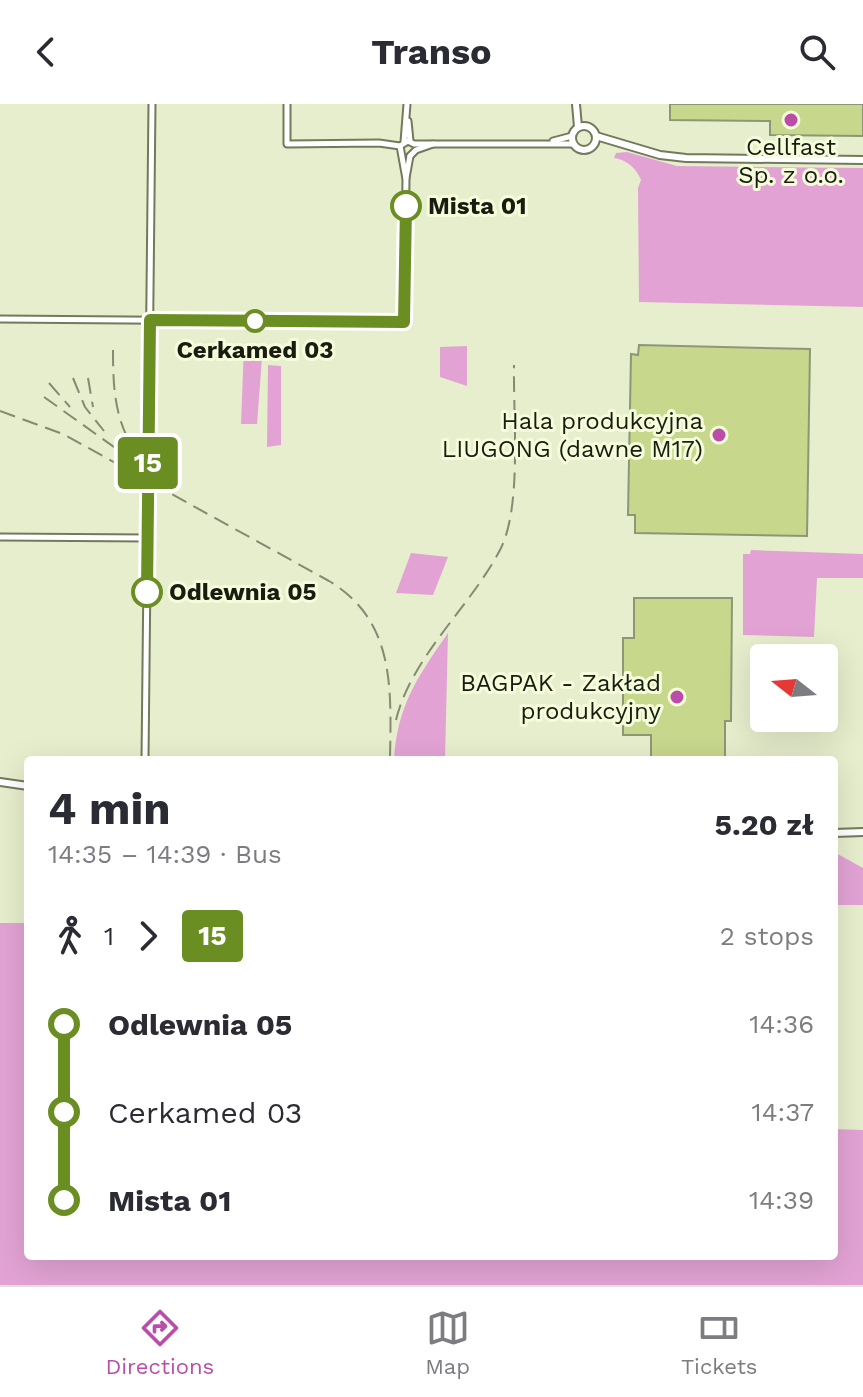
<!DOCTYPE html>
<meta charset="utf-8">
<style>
:root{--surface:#fff;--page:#f7f7f7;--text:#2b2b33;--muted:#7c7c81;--line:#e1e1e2;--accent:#bc4ca9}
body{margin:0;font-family:"Work Sans",sans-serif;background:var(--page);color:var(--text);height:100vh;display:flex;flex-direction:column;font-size:30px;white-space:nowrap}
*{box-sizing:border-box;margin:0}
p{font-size:26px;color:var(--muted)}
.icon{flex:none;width:44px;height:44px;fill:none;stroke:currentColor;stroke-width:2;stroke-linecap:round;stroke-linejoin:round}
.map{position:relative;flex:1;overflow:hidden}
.panel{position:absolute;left:24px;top:652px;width:814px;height:504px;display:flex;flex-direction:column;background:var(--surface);border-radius:8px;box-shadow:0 8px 32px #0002}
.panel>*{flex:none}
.badge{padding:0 16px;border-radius:6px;font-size:28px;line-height:52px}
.needle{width:52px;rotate:287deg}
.buttons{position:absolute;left:750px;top:540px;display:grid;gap:16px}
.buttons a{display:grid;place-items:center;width:88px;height:88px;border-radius:8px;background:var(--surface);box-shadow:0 8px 32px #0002;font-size:40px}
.map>.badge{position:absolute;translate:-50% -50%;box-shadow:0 0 0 4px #fff}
.legs{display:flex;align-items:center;gap:12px;height:88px;padding:0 24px;font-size:26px}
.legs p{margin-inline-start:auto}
.overview{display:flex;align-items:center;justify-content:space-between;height:136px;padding:0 24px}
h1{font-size:44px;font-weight:700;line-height:60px}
ul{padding:0 24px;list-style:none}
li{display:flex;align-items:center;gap:28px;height:88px;font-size:30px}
li i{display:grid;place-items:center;width:12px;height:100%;margin:0 10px;background:currentColor}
li i::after{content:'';width:20px;height:20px;margin:-10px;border:6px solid;border-radius:50%;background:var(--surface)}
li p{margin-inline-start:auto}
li:first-child i{background:linear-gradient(#0000 50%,currentColor 0)}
li:last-child i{background:linear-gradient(currentColor 50%,#0000 0)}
header{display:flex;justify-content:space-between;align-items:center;height:104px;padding:0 24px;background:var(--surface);font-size:36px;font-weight:700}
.tab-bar{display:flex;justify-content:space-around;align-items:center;height:112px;border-top:2px solid var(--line);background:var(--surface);font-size:22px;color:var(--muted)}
.tab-bar a{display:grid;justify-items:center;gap:4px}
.tab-bar .on{color:var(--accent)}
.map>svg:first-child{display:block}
.forest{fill:#e2a3d4}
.building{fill:#c7d78c;stroke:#8f9678;stroke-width:2}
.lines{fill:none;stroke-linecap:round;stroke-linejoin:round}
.minor-casing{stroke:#73795c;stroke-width:9}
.tertiary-casing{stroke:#73795c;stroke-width:10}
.minor{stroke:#fff;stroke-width:5}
.tertiary{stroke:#fff;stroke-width:6}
.rail{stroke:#848a73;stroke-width:2;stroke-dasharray:16 8;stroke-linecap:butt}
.line-1-casing{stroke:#fff;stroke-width:18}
.line-1{stroke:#6b8e23;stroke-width:12}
.poi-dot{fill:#bc4ca9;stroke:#f4fcda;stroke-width:3}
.stop-1-dot{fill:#fff;stroke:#6b8e23;stroke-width:4}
.labels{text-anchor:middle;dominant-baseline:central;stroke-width:6;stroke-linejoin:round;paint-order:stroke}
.poi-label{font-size:24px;fill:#191c10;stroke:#f4fcda;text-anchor:end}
.stop-label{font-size:24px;font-weight:bold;fill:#191c10;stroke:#f4fcda;text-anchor:start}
</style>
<header><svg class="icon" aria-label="back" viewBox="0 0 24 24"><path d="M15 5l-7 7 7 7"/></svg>Transo<svg class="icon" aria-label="search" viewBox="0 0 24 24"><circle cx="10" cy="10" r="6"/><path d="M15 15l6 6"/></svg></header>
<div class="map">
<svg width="863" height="1181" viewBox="0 0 863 1181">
<rect width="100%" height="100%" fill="#e6eecd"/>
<g class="forest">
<path d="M 627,48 L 677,62 L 863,64 L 863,203 L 639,198 L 638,84 L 641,76 C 636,64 627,56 614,54 L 616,49 Z"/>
<path d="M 263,240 L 257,320 L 241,320 L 244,242 Z"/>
<path d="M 467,242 L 467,282 L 440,273 L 440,243 Z"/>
<path d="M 268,261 L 281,262 L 281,341 L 267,343 Z"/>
<path d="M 751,446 L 863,450 L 863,474 L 817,474 L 814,533 L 743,531 L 743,450 L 750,450 Z"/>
<path d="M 411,449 L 448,453 L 433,491 L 396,489 Z"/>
<path d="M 448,529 L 445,656 L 394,656 C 397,602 418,572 448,529 Z"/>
<path d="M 834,748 L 863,764 L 863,801 L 834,801 Z"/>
<path d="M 0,819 L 28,819 L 28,1152 L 834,1152 L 834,1025 L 863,1026 L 863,1181 L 0,1181 Z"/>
</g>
<g class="building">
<path d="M 670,0 L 863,0 L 863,32 L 770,31 L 770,17 L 670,16 Z"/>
<path d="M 639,241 L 810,245 L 807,432 L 635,429 L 635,411 L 628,411 L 631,250 L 638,251 Z"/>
<path d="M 634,494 L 732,494 L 731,617 L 725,617 L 725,656 L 651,656 L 651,631 L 623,631 L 623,534 L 634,534 Z"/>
</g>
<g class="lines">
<defs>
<g id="minor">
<path d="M 408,17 L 410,37"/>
<path d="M 553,37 L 572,32"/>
<path d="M 404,38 L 407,0"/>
<path d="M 400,42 L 408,37 L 414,40 L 573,40"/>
<path d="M 410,52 L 416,46 L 433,40"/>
<path d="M 406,74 L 410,52"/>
<path d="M 0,215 L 404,218 L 406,75 L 400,42 L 379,39 L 287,40 L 287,0"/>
<path d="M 0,433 L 148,434"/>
<path d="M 145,656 L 152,0"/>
</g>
<g id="tertiary">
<path d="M 576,0 L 578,23"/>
<circle cx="584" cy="34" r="12"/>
<path d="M 596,32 L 660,51 L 686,54 L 863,56"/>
<path d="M 0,678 L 28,682"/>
<path d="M 834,729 L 863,728"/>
</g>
</defs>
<use href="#minor" class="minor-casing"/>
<use href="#tertiary" class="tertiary-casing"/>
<use href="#minor" class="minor"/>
<use href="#tertiary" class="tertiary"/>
<g class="rail">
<path d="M 113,246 C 113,288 115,324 143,357"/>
<path d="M 73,274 L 85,303 L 104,327"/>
<path d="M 88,274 L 93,303"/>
<path d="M 49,279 L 70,303"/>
<path d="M 44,293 L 142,363"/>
<path d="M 0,307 L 63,330 L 329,477 C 396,517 391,586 390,656"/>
<path d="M 396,616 C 412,551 471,503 501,444 C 522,401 513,310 514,261"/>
</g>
</g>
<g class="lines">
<defs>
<path id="line-1" d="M 147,488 L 150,216 L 404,218 L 406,102"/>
</defs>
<use href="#line-1" class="line-1-casing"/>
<use href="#line-1" class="line-1"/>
</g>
<g class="poi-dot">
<circle cx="791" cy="16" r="8"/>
<circle cx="719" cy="331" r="8"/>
<circle cx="677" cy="593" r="8"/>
</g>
<g class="stop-1-dot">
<circle cx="406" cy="102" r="14"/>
<circle cx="255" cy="217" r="10"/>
<circle cx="147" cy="488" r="14"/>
</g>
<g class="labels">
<g class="poi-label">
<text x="791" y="43" text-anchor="middle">Cellfast<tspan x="791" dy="28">Sp. z o.o.</tspan></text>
<text x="703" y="317">Hala produkcyjna<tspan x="703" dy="28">LIUGONG (dawne M17)</tspan></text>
<text x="661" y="579">BAGPAK - Zakład<tspan x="661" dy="28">produkcyjny</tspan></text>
</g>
<g class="stop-label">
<text x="428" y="102">Mista 01</text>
<text x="255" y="246" text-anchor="middle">Cerkamed 03</text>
<text x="169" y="488">Odlewnia 05</text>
</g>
</g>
</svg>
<div class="buttons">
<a><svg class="needle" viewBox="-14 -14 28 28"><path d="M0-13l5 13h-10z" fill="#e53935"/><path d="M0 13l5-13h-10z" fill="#7c7c81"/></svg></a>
</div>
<b class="badge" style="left:148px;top:359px;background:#6b8e23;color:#fff">15</b>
<section class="panel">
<div class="overview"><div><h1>4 min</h1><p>14:35 – 14:39 · Bus</p></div><b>5.20 zł</b></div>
<div class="legs"><svg class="icon" aria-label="walk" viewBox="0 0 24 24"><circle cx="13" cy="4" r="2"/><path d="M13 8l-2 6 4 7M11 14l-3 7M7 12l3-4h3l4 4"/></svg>1<svg class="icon" aria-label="forward" viewBox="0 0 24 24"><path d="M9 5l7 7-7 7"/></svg><b class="badge" style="background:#6b8e23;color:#fff">15</b><p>2 stops</p></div>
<ul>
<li><i style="color:#6b8e23"></i><b>Odlewnia 05</b><p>14:36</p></li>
<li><i style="color:#6b8e23"></i><span>Cerkamed 03</span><p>14:37</p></li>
<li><i style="color:#6b8e23"></i><b>Mista 01</b><p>14:39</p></li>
</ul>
</section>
</div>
<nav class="tab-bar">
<a class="on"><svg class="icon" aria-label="directions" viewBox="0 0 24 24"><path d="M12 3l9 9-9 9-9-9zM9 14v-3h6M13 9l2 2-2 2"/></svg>Directions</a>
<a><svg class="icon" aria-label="map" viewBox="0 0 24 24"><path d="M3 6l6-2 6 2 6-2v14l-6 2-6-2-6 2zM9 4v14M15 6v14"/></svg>Map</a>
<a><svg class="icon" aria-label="tickets" viewBox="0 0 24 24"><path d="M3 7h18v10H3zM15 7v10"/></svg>Tickets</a>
</nav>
